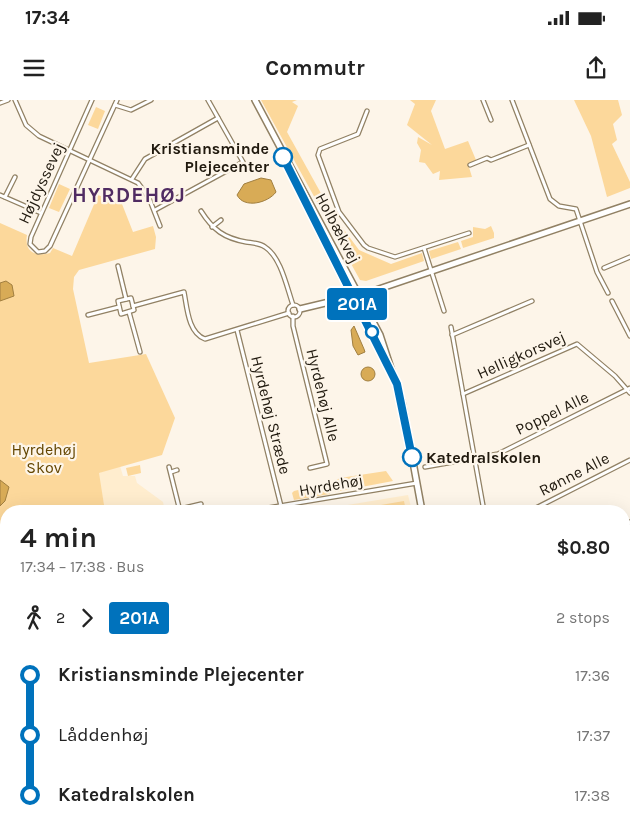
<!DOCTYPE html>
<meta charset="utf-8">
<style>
:root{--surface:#fff;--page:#f6f6f6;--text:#222;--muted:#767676}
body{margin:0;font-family:Karla,sans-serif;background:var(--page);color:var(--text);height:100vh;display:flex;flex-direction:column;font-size:19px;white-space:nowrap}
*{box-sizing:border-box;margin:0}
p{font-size:16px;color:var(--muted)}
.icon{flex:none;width:28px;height:28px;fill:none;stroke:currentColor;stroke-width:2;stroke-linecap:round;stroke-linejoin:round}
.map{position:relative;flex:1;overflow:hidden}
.sheet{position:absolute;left:0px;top:405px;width:630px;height:331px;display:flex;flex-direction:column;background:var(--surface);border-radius:20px 20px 0 0;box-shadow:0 5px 20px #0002}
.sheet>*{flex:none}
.badge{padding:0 10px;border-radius:4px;font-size:18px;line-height:32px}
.map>.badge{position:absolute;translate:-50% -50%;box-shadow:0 0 0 2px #fff}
.legs{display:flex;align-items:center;gap:8px;height:55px;padding:0 20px;font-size:16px}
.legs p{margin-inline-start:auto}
.summary{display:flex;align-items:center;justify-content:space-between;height:85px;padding:0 20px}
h1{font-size:28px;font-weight:700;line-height:38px}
ul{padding:0 20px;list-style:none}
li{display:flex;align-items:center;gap:18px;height:60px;font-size:19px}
li i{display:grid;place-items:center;width:8px;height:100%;margin:0 6px;background:currentColor}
li i::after{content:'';width:12px;height:12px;margin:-6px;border:4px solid;border-radius:50%;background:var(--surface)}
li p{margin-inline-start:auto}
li:first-child i{background:linear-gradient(#0000 50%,currentColor 0)}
li:last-child i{background:linear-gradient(currentColor 50%,#0000 0)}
.status{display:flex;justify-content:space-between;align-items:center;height:35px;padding:0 25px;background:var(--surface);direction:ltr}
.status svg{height:14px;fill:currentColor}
header{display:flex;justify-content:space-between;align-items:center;height:65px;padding:0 20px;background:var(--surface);font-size:22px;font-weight:700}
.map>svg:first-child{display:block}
.built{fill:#ffedce}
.green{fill:#fcd89b}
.water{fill:#d8ab56;stroke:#a17f40}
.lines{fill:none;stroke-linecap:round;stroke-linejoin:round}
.street-casing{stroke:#918164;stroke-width:5.5}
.secondary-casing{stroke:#918164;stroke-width:8}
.street{stroke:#fff;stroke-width:3}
.secondary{stroke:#fff;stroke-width:5}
.line-1-casing{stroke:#fff;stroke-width:11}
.line-1{stroke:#0072bc;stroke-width:8}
.stop-1-dot{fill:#fff;stroke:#0072bc;stroke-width:2.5}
.labels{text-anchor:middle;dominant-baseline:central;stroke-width:4.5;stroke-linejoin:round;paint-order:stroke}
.stop-label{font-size:16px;font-weight:bold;fill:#20190e;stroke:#fdf5e9;text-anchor:end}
.street-label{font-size:16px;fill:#20190e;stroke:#fdf5e9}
.park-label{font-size:16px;fill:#644600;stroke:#fdf5e9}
.district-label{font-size:21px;font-weight:bold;letter-spacing:1px;fill:#502b62;stroke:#fdf5e9}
</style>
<div class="status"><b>17:34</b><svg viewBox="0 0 49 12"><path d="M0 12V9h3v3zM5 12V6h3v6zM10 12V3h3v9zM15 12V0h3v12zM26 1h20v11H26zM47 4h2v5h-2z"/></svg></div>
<header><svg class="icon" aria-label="menu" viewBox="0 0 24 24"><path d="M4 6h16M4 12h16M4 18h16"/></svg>Commutr<svg class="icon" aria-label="share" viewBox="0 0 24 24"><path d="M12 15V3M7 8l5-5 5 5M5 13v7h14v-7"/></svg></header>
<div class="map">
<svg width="630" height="736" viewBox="0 0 630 736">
<rect width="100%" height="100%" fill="#fdf5e9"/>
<g class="built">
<path d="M 120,366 L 123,376 L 135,376 L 137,383 L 163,402 L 165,411 L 105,411 L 98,373 Z"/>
<path d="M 408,395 L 412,411 L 311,411 Z"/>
</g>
<g class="green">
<path d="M 261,0 L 297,0 L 292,2 L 298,6 L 287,32 L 333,115 L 359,150 L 391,164 L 422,153 L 424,161 L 366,181 L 360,180 Z"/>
<path d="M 410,0 L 436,0 L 431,11 L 445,49 L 468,41 L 476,60 L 468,64 L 472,77 L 439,80 L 440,71 L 433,74 L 425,63 L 419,62 L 421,50 L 417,43 L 418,37 L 432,45 L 407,25 L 415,4 Z"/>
<path d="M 574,0 L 618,0 L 622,15 L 613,24 L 617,40 L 612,44 L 630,82 L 630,88 L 607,97 L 591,36 Z"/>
<path d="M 96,7 L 105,11 L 98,29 L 88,25 Z"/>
<path d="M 59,84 L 70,89 L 59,112 L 49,108 Z"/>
<path d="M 98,95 L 122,104 L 133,132 L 153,126 L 156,137 L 155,149 L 79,170 L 74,177 L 73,189 L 89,263 L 146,254 L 175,318 L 162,355 L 99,373 L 105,411 L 6,411 L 6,456 L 0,458 L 0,123 L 27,135 C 24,152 36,157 50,153 L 53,148 L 72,156 Z"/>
<path d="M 491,126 L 494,133 L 494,138 L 463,148 L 461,141 L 473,137 L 473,127 L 485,129 Z"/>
<path d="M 458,142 L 461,149 L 431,159 L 429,151 Z"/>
<path d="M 140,365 L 141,373 L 128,376 L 126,368 Z"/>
<path d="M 386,371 L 393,381 L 335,392 L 333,382 L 340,378 Z"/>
<path d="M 327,383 L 330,394 L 294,400 L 292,393 L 294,391 Z"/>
<path d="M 404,401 L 406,411 L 376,411 L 375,406 Z"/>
<path d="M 0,477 L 6,479 L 6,557 L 0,558 Z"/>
<path d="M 6,631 L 6,672 L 4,672 L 0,634 Z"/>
<path d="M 66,730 L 91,730 L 92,736 L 67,736 Z"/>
</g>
<g class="water">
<path d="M 261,78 L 271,80 L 276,92 C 268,103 244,109 237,95 L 244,84 Z"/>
<path d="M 6,181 L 12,185 L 14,196 L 0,201 L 0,183 Z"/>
<path d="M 354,226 L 364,249 L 365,252 L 358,255 L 353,246 L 351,230 Z"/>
<circle cx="368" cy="274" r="7"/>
<path d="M 0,380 L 9,387 L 5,401 L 0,406 Z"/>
</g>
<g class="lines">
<defs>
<g id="street">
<path d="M 15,0 L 26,25 L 39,36 L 138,83 L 149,98 L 160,126"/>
<path d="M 92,0 L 31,137 L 30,144 L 38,152 L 45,151 L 50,146 L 117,0"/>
<path d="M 483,0 L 491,20"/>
<path d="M 512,0 L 550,99 L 559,106 L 576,109 L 597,172 L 608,193"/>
<path d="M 0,3 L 8,0"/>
<path d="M 115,5 L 131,10 L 151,0"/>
<path d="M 367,11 L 358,34 L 320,49 L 318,55 L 339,112 L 364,145 L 368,148 L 395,157 L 469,133"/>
<path d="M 470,65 L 487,58 L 491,60 L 529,45"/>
<path d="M 132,79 L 145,59 L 218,18"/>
<path d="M 0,95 L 41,113"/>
<path d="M 5,97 L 15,77"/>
<path d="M 155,110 L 243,62 L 208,0"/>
<path d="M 201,111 C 213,130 224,138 246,142 C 252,143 260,143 265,147 C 281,157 287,188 293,205"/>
<path d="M 212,127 L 221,120"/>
<path d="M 424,148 L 444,211"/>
<path d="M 118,166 L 126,199"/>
<path d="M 604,168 L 630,157"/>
<path d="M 131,198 L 134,210 L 121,214 L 118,201 Z"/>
<path d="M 612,201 L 630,236"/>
<circle cx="294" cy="211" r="6"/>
<path d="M 133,206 L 184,192 C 187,207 188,233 205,239 L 289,213"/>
<path d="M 129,212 L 140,252"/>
<path d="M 88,215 L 119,207"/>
<path d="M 293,216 L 293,226 L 327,364 L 310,368"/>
<path d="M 451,227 L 484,411"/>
<path d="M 237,230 L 281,406"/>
<path d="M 452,235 L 532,201"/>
<path d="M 463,294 L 577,244 L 615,276 L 630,293"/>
<path d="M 169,367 L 180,411"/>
<path d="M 425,367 L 498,354 L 630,288"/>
<path d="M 171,372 L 177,370"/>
<path d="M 180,409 L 201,404"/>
<path d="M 249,411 L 417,383"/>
<path d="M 530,411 L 630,360"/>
<path d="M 624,426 L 630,422"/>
<path d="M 624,522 L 630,524"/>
<path d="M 624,585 L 630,587"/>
<path d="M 521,730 L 522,736"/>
<path d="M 173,736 L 208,730"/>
<path d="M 281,736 L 281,730"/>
<path d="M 363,736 L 397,730"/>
<path d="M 579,736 L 611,730"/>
</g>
<g id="secondary">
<path d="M 255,0 L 380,235 L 402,302 L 422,411"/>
<path d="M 293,77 L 388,266"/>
<path d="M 300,209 L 367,193 L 630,104"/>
<path d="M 624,650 L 630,653"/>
<path d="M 480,730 L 481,736"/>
</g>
</defs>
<use href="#street" class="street-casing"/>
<use href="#secondary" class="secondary-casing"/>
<use href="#street" class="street"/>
<use href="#secondary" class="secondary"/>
</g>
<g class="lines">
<defs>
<path id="line-1" d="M 283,57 L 397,284 L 412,357"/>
</defs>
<use href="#line-1" class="line-1-casing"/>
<use href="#line-1" class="line-1"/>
</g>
<g class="stop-1-dot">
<circle cx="283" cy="57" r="9"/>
<circle cx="372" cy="232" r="6"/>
<circle cx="412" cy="357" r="9"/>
</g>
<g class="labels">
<g class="stop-label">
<text x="269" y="48">Kristiansminde<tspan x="269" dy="18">Plejecenter</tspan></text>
<text x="426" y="357" text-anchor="start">Katedralskolen</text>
</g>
<g class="street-label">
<text transform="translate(41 83) rotate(-65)">Højdyssevej</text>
<text transform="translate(338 128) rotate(62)">Holbækvej</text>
<text transform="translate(521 255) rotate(-24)">Helligkorsvej</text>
<text transform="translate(323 295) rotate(76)">Hyrdehøj Alle</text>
<text transform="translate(552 313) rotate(-26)">Poppel Alle</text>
<text transform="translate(271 315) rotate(76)">Hyrdehøj Stræde</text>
<text transform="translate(574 374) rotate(-27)">Rønne Alle</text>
<text transform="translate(331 385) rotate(-10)">Hyrdehøj</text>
</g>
<g class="park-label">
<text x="44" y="349">Hyrdehøj<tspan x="44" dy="18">Skov</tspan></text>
</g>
<g class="district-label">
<text x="129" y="95">HYRDEHØJ</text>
</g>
</g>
</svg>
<b class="badge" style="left:357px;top:204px;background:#0072bc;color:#fff">201A</b>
<section class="sheet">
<div class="summary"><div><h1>4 min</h1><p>17:34 – 17:38 · Bus</p></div><b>$0.80</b></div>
<div class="legs"><svg class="icon" aria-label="walk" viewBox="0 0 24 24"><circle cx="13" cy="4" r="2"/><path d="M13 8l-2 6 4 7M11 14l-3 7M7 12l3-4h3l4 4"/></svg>2<svg class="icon" aria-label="forward" viewBox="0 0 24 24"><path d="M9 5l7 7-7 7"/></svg><b class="badge" style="background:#0072bc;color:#fff">201A</b><p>2 stops</p></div>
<ul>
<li><i style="color:#0072bc"></i><b>Kristiansminde Plejecenter</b><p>17:36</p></li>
<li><i style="color:#0072bc"></i><span>Låddenhøj</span><p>17:37</p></li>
<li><i style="color:#0072bc"></i><b>Katedralskolen</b><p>17:38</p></li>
</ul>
</section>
</div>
